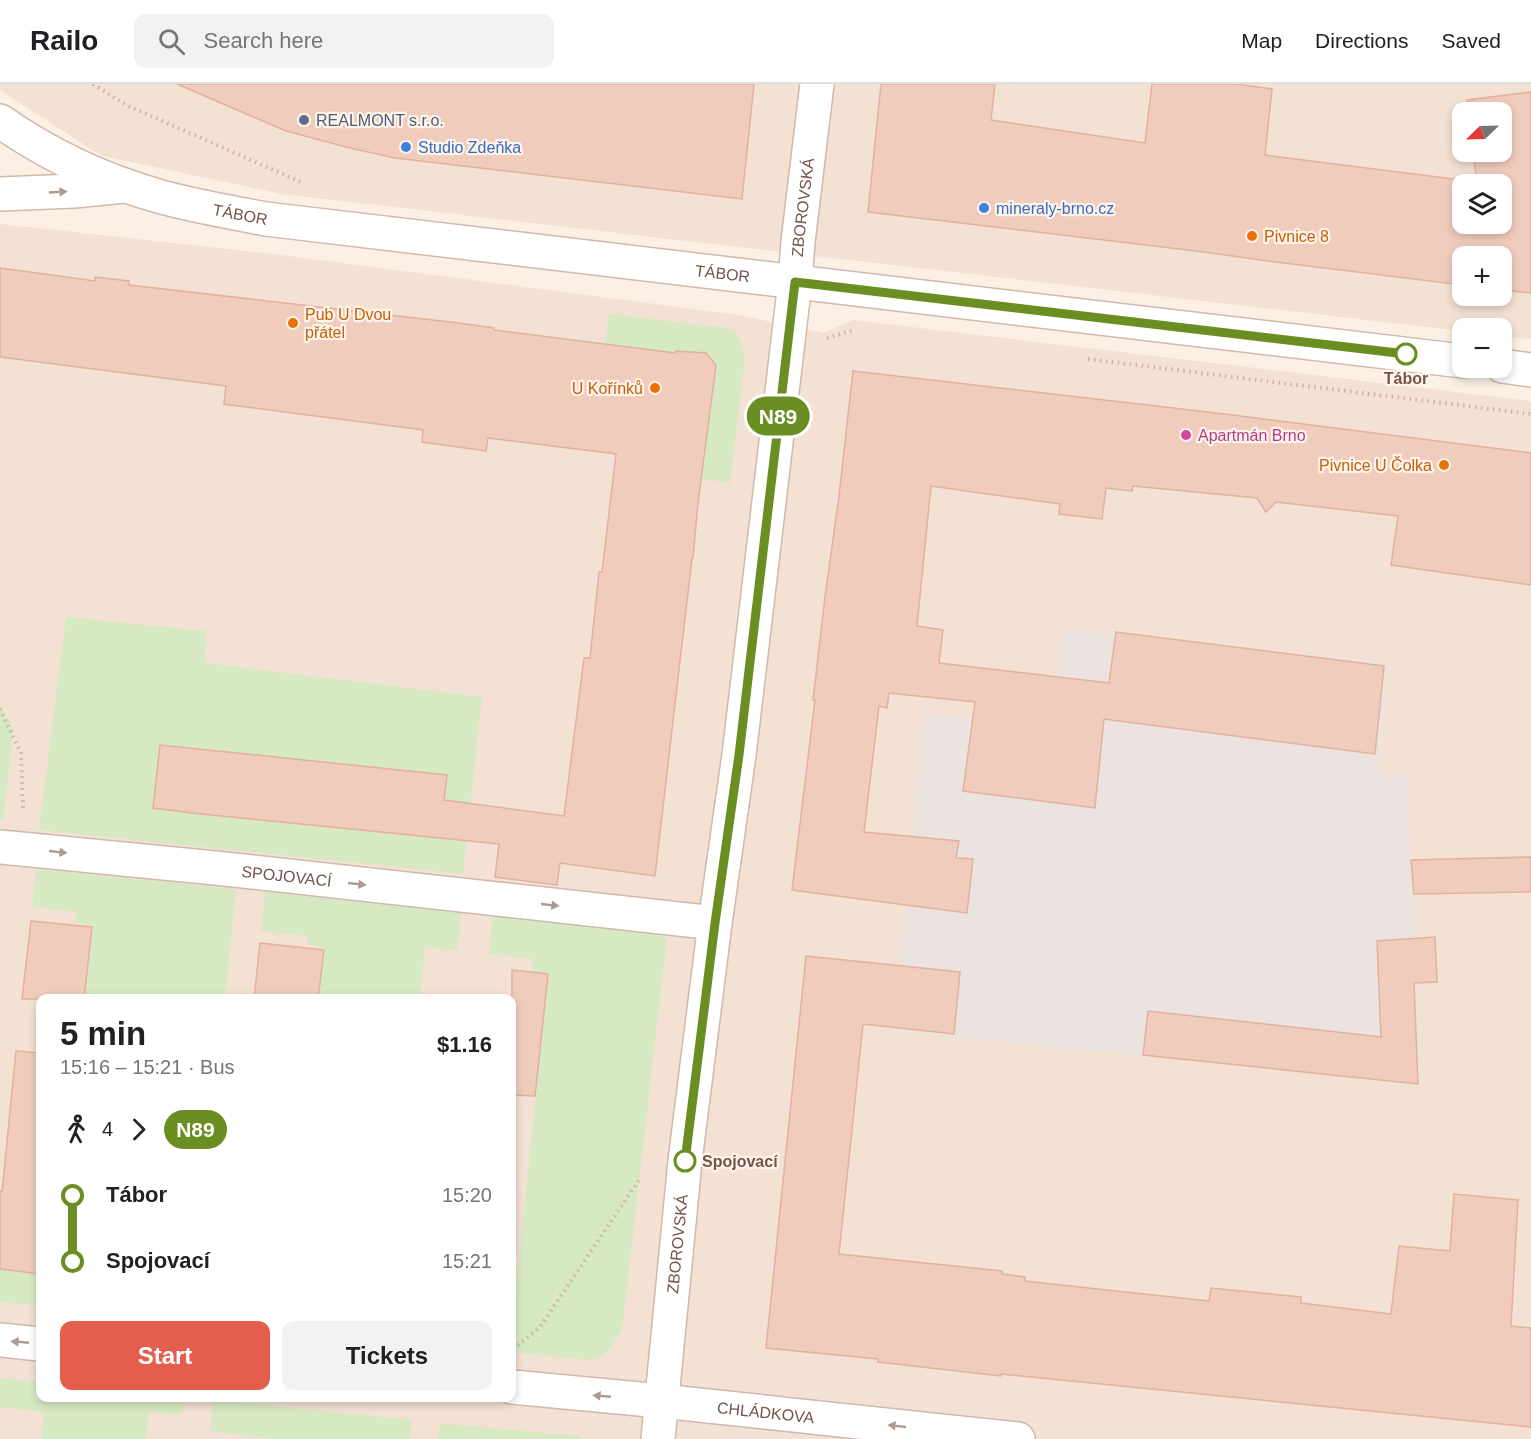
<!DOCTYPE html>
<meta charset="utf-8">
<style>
:root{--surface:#fff;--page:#f2f2f2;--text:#202124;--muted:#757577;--line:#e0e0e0;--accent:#e35e4d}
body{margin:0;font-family:Helvetica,sans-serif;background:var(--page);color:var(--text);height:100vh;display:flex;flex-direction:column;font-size:22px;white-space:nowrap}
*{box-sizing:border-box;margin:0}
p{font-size:20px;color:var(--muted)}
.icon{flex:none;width:33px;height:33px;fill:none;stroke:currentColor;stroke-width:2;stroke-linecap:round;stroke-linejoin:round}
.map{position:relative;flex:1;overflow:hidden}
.details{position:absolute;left:36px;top:910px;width:480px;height:408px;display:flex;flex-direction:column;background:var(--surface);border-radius:12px;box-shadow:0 3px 9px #0003}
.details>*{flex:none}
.badge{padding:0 12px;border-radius:20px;font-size:21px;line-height:39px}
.needle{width:39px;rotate:247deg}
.fabs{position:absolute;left:1452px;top:18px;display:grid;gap:12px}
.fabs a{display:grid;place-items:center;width:60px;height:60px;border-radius:12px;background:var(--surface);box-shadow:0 3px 9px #0003;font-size:30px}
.map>.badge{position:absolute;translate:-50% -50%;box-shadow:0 0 0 3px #fff}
.legs{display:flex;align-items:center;gap:9px;height:66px;padding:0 24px;font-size:20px}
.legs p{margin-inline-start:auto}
.summary{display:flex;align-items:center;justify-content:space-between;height:102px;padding:0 24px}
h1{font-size:33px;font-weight:700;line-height:45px}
.cta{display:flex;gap:12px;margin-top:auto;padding:12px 24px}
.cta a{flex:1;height:69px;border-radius:12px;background:var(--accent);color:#fff;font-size:24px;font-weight:700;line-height:69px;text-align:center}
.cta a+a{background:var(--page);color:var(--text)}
ul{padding:0 24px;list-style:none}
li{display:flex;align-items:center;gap:21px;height:66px;font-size:22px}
li i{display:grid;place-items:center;width:9px;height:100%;margin:0 8px;background:currentColor}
li i::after{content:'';width:15px;height:15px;margin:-8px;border:4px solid;border-radius:50%;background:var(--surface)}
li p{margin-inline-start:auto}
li:first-child i{background:linear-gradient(#0000 50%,currentColor 0)}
li:last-child i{background:linear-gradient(currentColor 50%,#0000 0)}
header{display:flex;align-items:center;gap:36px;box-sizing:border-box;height:84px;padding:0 30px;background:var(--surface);border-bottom:2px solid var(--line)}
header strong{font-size:28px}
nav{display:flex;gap:33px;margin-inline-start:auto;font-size:21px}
.search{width:420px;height:54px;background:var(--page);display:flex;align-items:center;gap:15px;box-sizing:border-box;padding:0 21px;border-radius:12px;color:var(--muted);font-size:22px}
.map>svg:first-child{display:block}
.residential{fill:#f3e1d3;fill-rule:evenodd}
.industrial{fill:#ebe3df}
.green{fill:#d7e9c3}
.building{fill:#f0ccbd;stroke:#e3b09e;stroke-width:1.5;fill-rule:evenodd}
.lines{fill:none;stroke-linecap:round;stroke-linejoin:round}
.street-casing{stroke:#cfb9ae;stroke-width:36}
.secondary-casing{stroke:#d2b8ab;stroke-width:36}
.path{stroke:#d5afa0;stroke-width:4;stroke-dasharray:1.5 4.5;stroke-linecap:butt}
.street{stroke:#fff;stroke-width:33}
.secondary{stroke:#fff;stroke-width:33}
.oneway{fill:#ac9992}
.line-1-casing{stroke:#fff;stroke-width:14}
.line-1{stroke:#6b8e23;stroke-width:9}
.service-dot{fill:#5c6f8a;stroke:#fff4eb;stroke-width:2}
.shop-dot{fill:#3f7fe0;stroke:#fff4eb;stroke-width:2}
.food-dot{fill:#e8710a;stroke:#fff4eb;stroke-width:2}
.stop-1-dot{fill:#fff;stroke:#6b8e23;stroke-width:3}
.hotel-dot{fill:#d1479c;stroke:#fff4eb;stroke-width:2}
.labels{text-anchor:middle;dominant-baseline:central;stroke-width:4.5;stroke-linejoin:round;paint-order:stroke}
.service-label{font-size:16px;fill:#4e5e75;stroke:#fff4eb;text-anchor:start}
.shop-label{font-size:16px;fill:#366cbe;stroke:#fff4eb;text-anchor:start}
.street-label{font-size:16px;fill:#74554a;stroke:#fff4eb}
.food-label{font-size:16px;fill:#c56008;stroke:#fff4eb;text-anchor:start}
.stop-label{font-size:16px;font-weight:bold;fill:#74554a;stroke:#fff4eb}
.hotel-label{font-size:16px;fill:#b23c85;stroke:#fff4eb;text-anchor:start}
</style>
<header>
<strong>Railo</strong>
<div class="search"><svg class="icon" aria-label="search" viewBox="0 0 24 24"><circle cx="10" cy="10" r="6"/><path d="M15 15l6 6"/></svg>Search here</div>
<nav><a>Map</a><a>Directions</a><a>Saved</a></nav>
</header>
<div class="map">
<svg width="1531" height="1355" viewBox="0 0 1531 1355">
<rect width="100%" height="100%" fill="#fcf0e4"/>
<g class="residential">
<path d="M 0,0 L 1531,0 L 1531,255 L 1502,252 L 1502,244 L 1462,244 L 1462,247 L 282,110 L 102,72 L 0,6 ZM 1462,28 L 1502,28 L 1502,68 L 1462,68 ZM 1462,100 L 1502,100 L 1502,140 L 1462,140 ZM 1462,172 L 1502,172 L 1502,212 L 1462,212 Z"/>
<path d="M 0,140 L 289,172 L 739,231 L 823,249 L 853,236 L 1531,317 L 1531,1355 L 0,1355 L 0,738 L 4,732 L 14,644 L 0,620 ZM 1064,547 L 1387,578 L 1379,689 L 1407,692 L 893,947 L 925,630 L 976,635 L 1056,593 ZM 40,915 L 512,915 L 512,1314 L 40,1314 Z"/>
</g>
<path class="industrial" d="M 1063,547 L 1387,578 L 1379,689 L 1407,692 L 1421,999 L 893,947 L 925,630 L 976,635 L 982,584 L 1056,593 Z"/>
<g class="green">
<path d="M 609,230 L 718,243 L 734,247 L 741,258 L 745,274 L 730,399 L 701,395 L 716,282 L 706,269 L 676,267 L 675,269 L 605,260 Z"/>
<path d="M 66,533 L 206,547 L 205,579 L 482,613 L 463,790 L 39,746 Z"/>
<path d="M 0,620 L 14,644 L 4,732 L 0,738 Z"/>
<path d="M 36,785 L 236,805 L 225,915 L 84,915 L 92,841 L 76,839 L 77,828 L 32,823 Z"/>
<path d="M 265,808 L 462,828 L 457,865 L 453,866 L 425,863 L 420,915 L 318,915 L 324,863 L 307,861 L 307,852 L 261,847 Z"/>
<path d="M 493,831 L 660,851 L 667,854 L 622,1246 C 611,1263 608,1272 587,1276 L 512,1268 L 512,1237 L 513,1236 L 548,890 L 532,888 L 533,875 L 489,870 Z"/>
<path d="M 0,1185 L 40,1190 L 40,1222 L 0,1218 Z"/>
<path d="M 0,1294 L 40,1298 L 40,1314 L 186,1314 L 181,1329 L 177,1331 L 149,1328 L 146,1355 L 41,1355 L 44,1328 L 0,1323 Z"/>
<path d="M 213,1316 L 412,1336 L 410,1355 L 272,1355 L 210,1347 Z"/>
<path d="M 440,1339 L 576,1352 L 583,1355 L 438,1355 Z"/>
</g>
<g class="building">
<path d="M 177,0 L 754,0 L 742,115 L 395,74 L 350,64 L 286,47 Z"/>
<path d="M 881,0 L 995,0 L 991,36 L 1145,59 L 1152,0 L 1237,0 L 1272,5 L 1265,71 L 1477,98 L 1473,68 L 1502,68 L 1502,28 L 1468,28 L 1467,16 L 1531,8 L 1531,209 L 1502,206 L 1502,172 L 1462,172 L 1462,201 L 1276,178 L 1196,167 L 868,128 ZM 1462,100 L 1502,100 L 1502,140 L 1462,140 Z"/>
<path d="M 0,184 L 95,197 L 95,193 L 129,197 L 129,201 L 459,239 L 494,244 L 494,246 L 675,269 L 676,267 L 706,269 L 716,281 L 698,419 L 693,474 L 692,474 L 655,792 L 560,779 L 557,801 L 495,793 L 499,760 L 192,729 L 153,724 L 160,661 L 447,691 L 444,716 L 564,732 L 584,574 L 590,574 L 599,488 L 602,488 L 616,370 L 488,354 L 486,367 L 422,358 L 423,346 L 224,320 L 226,302 L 0,273 Z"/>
<path d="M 853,287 L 1225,330 L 1531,369 L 1531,501 L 1391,481 L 1398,432 L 1276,418 L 1266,428 L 1257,414 L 1133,402 L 1132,407 L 1106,404 L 1102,435 L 1059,430 L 1060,420 L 931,402 L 917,542 L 943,546 L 939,579 L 1109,599 L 1116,548 L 1384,582 L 1375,670 L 1104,635 L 1095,724 L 963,707 L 975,618 L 889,609 L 887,624 L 879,622 L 864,748 L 959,757 L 956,774 L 973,775 L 967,829 L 792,806 L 815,616 L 813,616 L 825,513 L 839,412 Z"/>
<path d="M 1531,773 L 1531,808 L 1414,810 L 1411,776 Z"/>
<path d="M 31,837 L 92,843 L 84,915 L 22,915 Z"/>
<path d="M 1435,853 L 1437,898 L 1414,899 L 1418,1000 L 1143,971 L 1148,927 L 1381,953 L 1377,857 Z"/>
<path d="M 260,859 L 324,866 L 318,915 L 254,915 Z"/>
<path d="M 806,872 L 960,888 L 954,950 L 863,940 L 839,1170 L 1002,1187 L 1002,1190 L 1025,1193 L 1025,1197 L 1107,1206 L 1209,1217 L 1211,1204 L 1301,1213 L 1301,1219 L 1391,1230 L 1399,1162 L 1450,1167 L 1454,1110 L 1518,1116 L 1511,1242 L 1531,1244 L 1531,1343 L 1001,1290 L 1001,1292 L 878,1278 L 878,1275 L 766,1264 Z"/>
<path d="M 512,886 L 548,890 L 535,1012 L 512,1011 Z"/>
<path d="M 16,967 L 40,969 L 40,1190 L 0,1185 L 0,1107 L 2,1108 Z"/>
</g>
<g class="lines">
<defs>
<g id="street">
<path id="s1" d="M 795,198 L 798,158 L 817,0"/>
<path id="s2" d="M 0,763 L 225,785 L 715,839"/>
<path d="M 0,1256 L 40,1260"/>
<path id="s3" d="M 512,1303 L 661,1317 L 1018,1355"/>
</g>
<g id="secondary">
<path id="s4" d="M 0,37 C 47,70 102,96 158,112 C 193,122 230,128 266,135 L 1462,277"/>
<path d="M 0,110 L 74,107 L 124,102"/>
<path d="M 1502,282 L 1531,286"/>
<path id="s5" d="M 658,1355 L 685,1077 L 715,839 L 739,671 L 795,198"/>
</g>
</defs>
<use href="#street" class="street-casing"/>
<use href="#secondary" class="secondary-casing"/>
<g class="path">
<path d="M 93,0 L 126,21 L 301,98"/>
<path d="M 1475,239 L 1497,242"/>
<path d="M 827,254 L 854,246"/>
<path d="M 1088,275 L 1531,330"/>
<path d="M 0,625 L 21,669 L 23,725"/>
<path d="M 513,1265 L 540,1243 L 641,1093"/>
</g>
<use href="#street" class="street"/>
<use href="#secondary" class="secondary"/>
</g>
<defs><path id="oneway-solid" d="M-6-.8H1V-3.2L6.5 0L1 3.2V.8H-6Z" transform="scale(1.5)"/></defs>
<g class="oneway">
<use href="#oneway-solid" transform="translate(58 108) rotate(-3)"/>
<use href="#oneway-solid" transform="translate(58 768) rotate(6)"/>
<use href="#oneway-solid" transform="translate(357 800) rotate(6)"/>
<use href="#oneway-solid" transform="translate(550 821) rotate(6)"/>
<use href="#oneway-solid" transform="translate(20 1258) rotate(-175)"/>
<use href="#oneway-solid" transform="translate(602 1312) rotate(-175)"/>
<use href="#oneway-solid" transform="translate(897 1342) rotate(-174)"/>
</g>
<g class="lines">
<defs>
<path id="line-1" d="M 685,1077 L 715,839 L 739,671 L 795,198 L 1406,270"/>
</defs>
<use href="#line-1" class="line-1-casing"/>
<use href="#line-1" class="line-1"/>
</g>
<circle class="service-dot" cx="304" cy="36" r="6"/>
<g class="shop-dot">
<circle cx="406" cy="63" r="6"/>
<circle cx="984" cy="124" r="6"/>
</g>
<g class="food-dot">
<circle cx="1252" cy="152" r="6"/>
<circle cx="293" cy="239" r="6"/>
<circle cx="655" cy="304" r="6"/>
<circle cx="1444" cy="381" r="6"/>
</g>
<g class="stop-1-dot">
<circle cx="1406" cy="270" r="10"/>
<circle cx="685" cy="1077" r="10"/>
</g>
<circle class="hotel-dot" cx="1186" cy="351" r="6"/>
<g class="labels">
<g class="service-label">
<text x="316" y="36">REALMONT s.r.o.</text>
</g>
<g class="shop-label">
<text x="418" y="63">Studio Zdeňka</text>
<text x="996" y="124">mineraly-brno.cz</text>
</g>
<g class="street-label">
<text stroke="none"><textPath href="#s1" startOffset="75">ZBOROVSKÁ</textPath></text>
<text stroke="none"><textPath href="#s4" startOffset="260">TÁBOR</textPath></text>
<text stroke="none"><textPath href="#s4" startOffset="746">TÁBOR</textPath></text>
<text stroke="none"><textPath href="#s2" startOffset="288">SPOJOVACÍ</textPath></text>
<text stroke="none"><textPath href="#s5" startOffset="196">ZBOROVSKÁ</textPath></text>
<text stroke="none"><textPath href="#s3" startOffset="255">CHLÁDKOVA</textPath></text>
</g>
<g class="food-label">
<text x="1264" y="152">Pivnice 8</text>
<text x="305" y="230">Pub U Dvou<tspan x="305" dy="18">přátel</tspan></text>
<text x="643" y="304" text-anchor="end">U Kořínků</text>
<text x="1432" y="381" text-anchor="end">Pivnice U Čolka</text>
</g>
<g class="stop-label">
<text x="1406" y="294">Tábor</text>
<text x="702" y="1077" text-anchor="start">Spojovací</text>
</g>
<g class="hotel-label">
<text x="1198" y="351">Apartmán Brno</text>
</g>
</g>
</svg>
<div class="fabs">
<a><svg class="needle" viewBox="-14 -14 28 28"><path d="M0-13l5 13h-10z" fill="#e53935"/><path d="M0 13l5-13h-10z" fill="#757577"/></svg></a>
<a><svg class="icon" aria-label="layers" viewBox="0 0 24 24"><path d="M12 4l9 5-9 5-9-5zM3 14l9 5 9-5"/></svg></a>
<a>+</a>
<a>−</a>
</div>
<b class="badge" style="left:778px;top:332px;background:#6b8e23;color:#fff">N89</b>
<section class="details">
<div class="summary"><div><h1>5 min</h1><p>15:16 – 15:21 · Bus</p></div><b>$1.16</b></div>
<div class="legs"><svg class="icon" aria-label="walk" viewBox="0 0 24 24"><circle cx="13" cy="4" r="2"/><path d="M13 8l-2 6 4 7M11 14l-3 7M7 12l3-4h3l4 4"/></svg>4<svg class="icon" aria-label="forward" viewBox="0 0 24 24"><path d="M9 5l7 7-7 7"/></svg><b class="badge" style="background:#6b8e23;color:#fff">N89</b></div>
<ul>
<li><i style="color:#6b8e23"></i><b>Tábor</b><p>15:20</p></li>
<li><i style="color:#6b8e23"></i><b>Spojovací</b><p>15:21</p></li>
</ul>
<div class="cta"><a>Start</a><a>Tickets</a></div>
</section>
</div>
